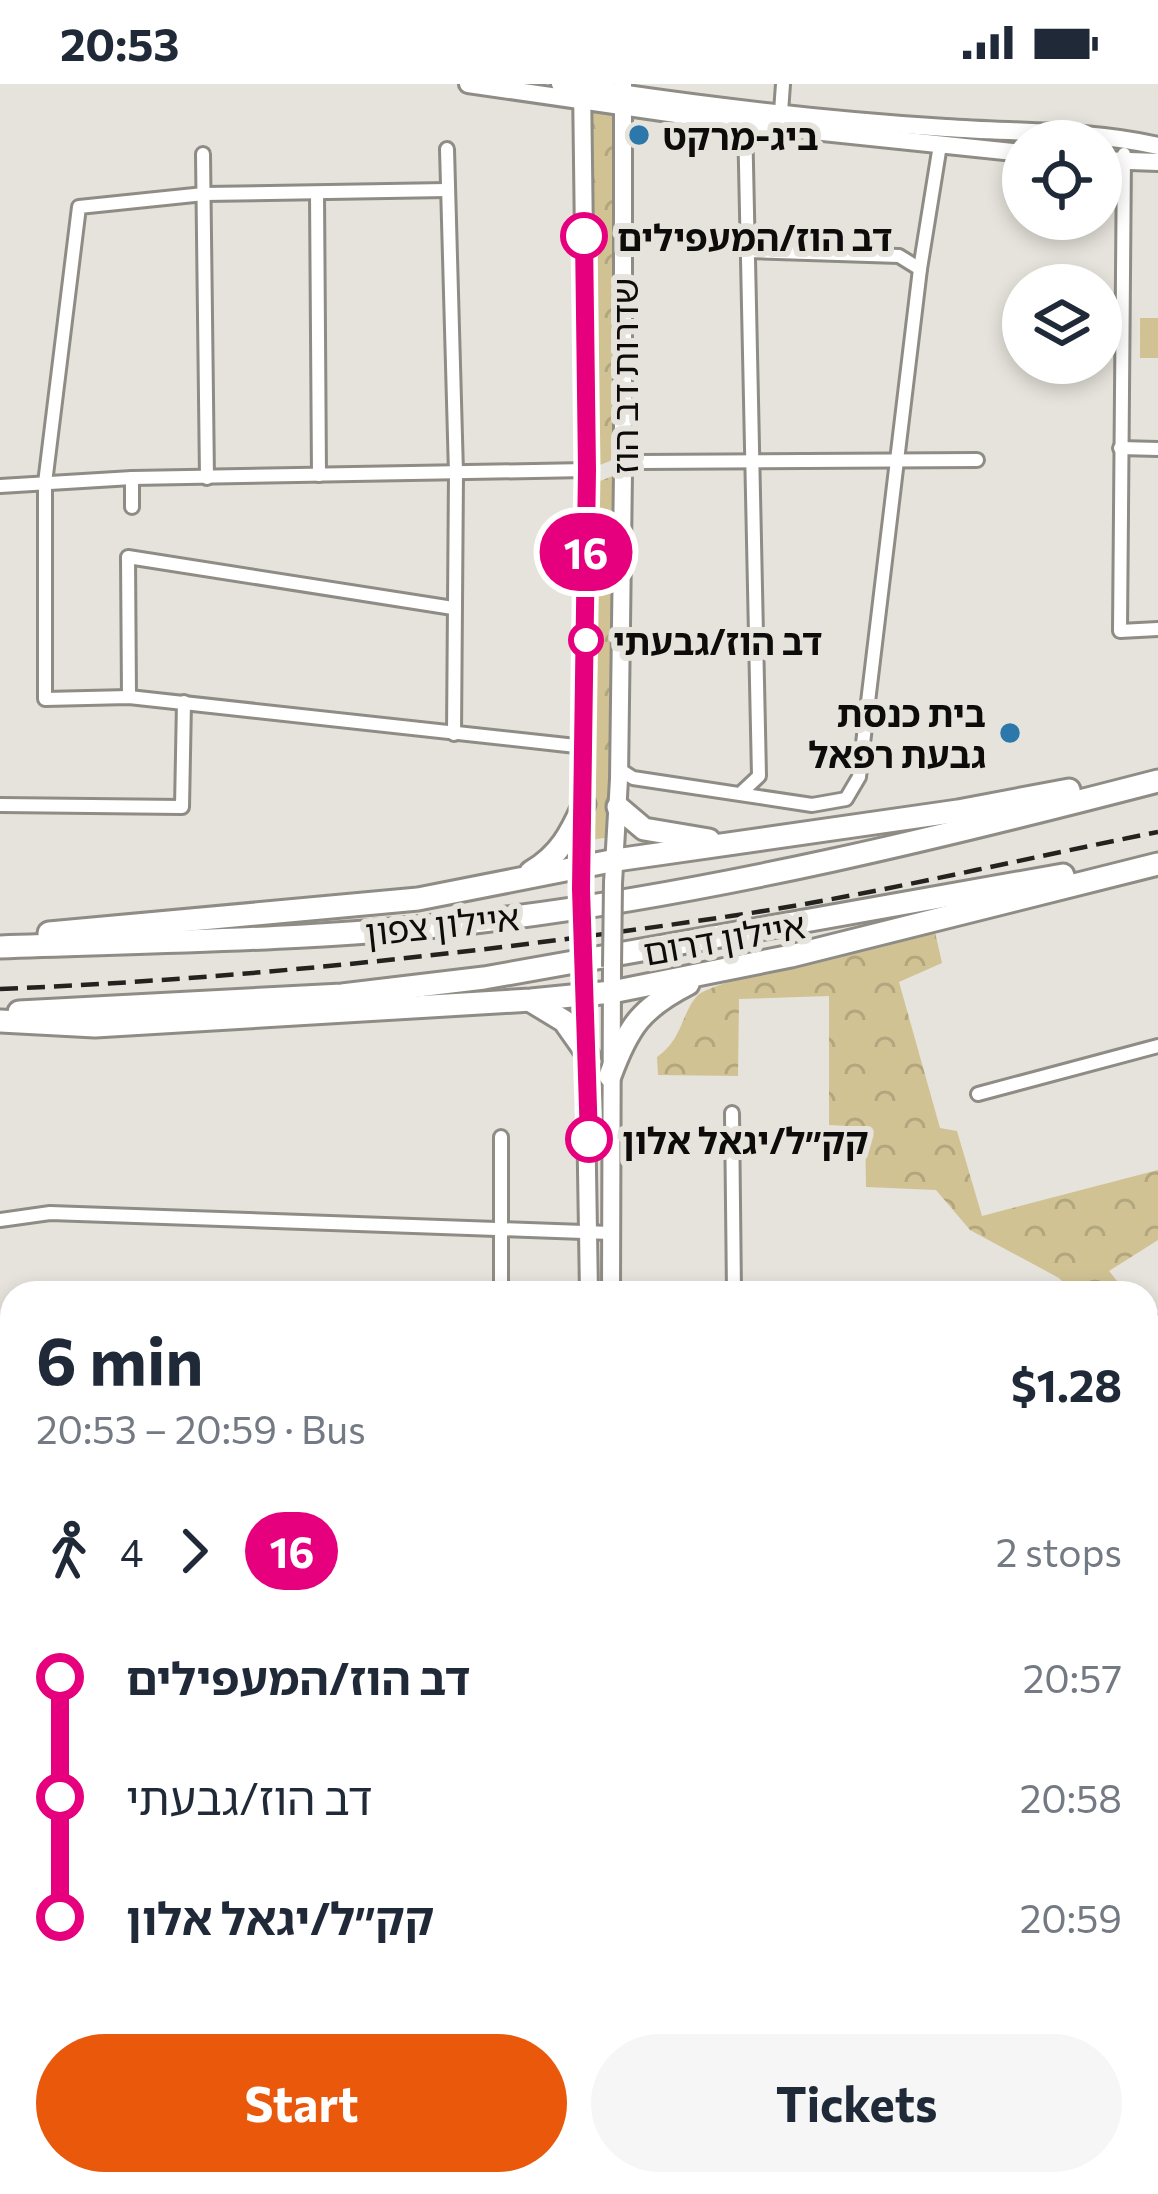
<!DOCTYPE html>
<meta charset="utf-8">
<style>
:root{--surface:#fff;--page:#f6f6f7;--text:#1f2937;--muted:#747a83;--accent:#ea580c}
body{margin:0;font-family:Commissioner,"Noto Sans Hebrew",sans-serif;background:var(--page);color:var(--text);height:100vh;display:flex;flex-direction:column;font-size:45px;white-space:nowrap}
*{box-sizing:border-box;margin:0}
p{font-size:39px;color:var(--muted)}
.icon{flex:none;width:66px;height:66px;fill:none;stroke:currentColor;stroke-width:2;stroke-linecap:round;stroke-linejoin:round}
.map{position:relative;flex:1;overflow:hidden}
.drawer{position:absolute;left:0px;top:1197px;width:1158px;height:915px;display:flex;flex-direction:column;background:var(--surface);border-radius:36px 36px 0 0;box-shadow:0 6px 18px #0003}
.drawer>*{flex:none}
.badge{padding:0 24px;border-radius:39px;font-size:42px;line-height:78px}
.tools{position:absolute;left:1002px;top:36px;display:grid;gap:24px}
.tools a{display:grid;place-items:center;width:120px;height:120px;border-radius:50%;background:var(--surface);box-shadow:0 6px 18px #0003;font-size:60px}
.map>.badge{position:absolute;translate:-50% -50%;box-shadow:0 0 0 6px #fff}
.legs{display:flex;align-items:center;gap:18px;height:132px;padding:0 36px;font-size:39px}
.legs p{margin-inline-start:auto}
.summary{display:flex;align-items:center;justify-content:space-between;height:204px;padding:0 36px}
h1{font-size:66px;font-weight:700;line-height:90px}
.action{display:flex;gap:24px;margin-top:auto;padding:24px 36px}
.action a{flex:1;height:138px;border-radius:72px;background:var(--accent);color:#fff;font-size:48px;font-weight:700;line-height:138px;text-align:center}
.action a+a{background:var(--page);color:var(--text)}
ul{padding:0 36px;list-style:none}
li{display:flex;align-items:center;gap:42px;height:120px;font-size:45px}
li i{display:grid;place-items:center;width:18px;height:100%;margin:0 15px;background:currentColor}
li i::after{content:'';width:30px;height:30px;margin:-15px;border:9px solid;border-radius:50%;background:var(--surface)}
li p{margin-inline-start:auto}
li:first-child i{background:linear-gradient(#0000 50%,currentColor 0)}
li:last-child i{background:linear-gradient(currentColor 50%,#0000 0)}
.status{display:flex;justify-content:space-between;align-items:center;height:84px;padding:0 60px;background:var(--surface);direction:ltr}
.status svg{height:33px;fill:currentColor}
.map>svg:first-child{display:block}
.forest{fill:url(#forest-crowns)}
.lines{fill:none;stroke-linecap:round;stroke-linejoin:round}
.street-casing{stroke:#8f8c85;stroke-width:18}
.secondary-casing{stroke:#8f8c85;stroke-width:22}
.highway-casing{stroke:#8f8c85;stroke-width:27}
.street{stroke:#fff;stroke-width:12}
.secondary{stroke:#fff;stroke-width:16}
.highway{stroke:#fff;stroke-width:21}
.rail{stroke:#23221f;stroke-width:4.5;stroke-dasharray:18 9;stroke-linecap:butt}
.secondary-bridge-casing{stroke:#8f8c85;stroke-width:22;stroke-linecap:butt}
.secondary-bridge{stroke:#fff;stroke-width:16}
.line-1-casing{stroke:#fff;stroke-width:27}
.line-1{stroke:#e6007e;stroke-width:18}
.poi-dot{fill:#2c78ab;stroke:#e5e3db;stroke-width:4.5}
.stop-1-dot{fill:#fff;stroke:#e6007e;stroke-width:6}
.labels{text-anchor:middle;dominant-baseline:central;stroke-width:12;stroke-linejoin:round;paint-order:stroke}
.poi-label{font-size:36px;font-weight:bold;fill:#0d0c0a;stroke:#e5e3db;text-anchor:start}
.stop-label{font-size:36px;font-weight:bold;fill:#0d0c0a;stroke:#e5e3db;text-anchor:start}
.street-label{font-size:36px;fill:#0d0c0a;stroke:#e5e3db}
</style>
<div class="status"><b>20:53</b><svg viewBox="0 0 49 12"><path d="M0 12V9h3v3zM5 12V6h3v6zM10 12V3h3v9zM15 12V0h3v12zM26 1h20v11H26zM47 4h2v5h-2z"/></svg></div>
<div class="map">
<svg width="1158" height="2110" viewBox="0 0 1158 2110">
<defs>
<pattern id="forest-crowns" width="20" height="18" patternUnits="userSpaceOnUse" patternTransform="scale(3)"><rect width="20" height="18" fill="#d1c294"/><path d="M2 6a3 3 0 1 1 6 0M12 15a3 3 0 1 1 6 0" fill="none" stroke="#b2a67e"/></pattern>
</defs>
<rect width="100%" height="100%" fill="#e5e3db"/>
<g class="forest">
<path d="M 582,17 L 623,24 L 623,364 L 610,377 L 587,386 Z"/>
<rect x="1140" y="234" width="18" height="40"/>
<path d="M 623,388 L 617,752 L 584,757 L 586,413 L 600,397 Z"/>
<path d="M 935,848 L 942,879 L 899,898 L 940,1044 L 957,1047 L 982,1132 L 1158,1086 L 1158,1156 L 1109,1187 L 1127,1209 L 1073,1209 L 1059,1194 L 970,1146 L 936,1106 L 866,1103 L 865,1043 L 829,1041 L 829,912 L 739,915 L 738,992 L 658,991 L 657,973 C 683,955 681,929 698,911 C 716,894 899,857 935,848 Z"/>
<path d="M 1146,1611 L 1158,1618 L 1158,1960 L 1146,1960 Z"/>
</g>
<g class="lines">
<defs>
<g id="street">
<path d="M 783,0 L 781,28 L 786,33"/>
<path d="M 740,35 L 745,40 L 746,81 L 759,692 L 742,708"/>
<path d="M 447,65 L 456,389 L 454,650"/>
<path d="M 203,70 L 207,394"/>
<path d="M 1124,70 L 1120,547 L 1158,545"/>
<path d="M 447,106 L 204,110 L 79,123 L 45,399 L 45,615 L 129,613 L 585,663"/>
<path d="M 317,109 L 319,391"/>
<path d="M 749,167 L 899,172 L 920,185"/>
<path d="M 1120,364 L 1158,365"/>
<path d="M 623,388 L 639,378 L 977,376"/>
<path d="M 132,394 L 132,423"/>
<path d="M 0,402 L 132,394 L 587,386"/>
<path d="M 129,613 L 128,473 L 453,524"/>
<path d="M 619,685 L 633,694 L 812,721 L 846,715 L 859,693 L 920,185 L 940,61"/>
<path d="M 0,721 L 182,723 L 184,618"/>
<path d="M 978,1010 L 1158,962"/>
<path d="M 732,1029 L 734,1209"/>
<path d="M 501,1053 L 501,1209"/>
<path d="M 0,1136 L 50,1129 L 611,1149"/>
<path d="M 1146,1458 L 1158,1470"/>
<path d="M 1146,1595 L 1158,1606"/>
<path d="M 0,1726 L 12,1726"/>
<path d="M 198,2100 L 198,2110"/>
<path d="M 608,2100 L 757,2104"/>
<path d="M 328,2110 L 328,2100"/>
<path d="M 452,2110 L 452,2100"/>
</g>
<g id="secondary">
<path d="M 468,0 L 745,40 L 1023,69"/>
<path d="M 560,0 C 688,20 818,36 946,44 C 1017,49 1089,46 1158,62"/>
<path d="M 582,0 L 587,386 L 582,791"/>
<path d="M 1101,76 L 1158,78"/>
<path d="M 613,799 L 619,695 L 623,388 L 623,0"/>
<path d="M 584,902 L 589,1209"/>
<path d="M 611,1209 L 612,883"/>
<path d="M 1146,1251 L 1158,1240"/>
<path d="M 1146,1980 L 1158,1980"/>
<path d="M 69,2110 L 70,2100"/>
<path d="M 891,2110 L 892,2100"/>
</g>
<g id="highway">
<path d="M 618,723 L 644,745 L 709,756"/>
<path d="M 531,788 C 560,771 571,749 584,720"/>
<path d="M 49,849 L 418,815 L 616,776 L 958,727 L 1069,706"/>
<path d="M 0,863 C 167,857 334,856 499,835 C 722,807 942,753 1158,697"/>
<path d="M 531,917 L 564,937 L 588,971"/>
<path d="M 19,928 L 342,911 L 484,894 L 1063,791"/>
<path d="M 0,937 L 95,942 L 531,916 L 612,908 L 791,872 L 1158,780"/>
<path d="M 610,992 C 628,943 641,924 688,900"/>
</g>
</defs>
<use href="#street" class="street-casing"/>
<use href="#secondary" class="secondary-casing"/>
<use href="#highway" class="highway-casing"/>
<use href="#street" class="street"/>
<use href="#secondary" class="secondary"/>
<use href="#highway" class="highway"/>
<path class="rail" d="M 0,905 C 245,895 488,868 731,832 C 874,811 1016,776 1158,748"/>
<defs>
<g id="secondary-bridge">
<path d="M 581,804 L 584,889"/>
<path d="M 612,883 L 613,799"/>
</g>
</defs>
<use href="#secondary-bridge" class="secondary-bridge-casing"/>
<use href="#secondary-bridge" class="secondary-bridge"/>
</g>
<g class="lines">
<defs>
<path id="line-1" d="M 584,152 L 587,386 L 581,805 L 589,1055"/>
</defs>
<use href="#line-1" class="line-1-casing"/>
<use href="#line-1" class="line-1"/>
</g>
<g class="poi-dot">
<circle cx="639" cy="51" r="12"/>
<circle cx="1010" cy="649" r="12"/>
</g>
<g class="stop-1-dot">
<circle cx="584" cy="152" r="21"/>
<circle cx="586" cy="556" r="15"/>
<circle cx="589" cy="1055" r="21"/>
</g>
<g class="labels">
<g class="poi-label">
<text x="663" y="51">ביג-מרקט</text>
<text x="986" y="628" text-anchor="end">בית כנסת<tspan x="986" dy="41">גבעת רפאל</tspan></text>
</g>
<g class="stop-label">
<text x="617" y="152">דב הוז/המעפילים</text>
<text x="613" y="556">דב הוז/גבעתי</text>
<text x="622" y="1055">קק״ל/יגאל אלון</text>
</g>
<g class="street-label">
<text transform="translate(623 292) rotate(-90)">שדרות דב הוז</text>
<text transform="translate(442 839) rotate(-6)">איילון צפון</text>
<text transform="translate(724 853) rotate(-10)">איילון דרום</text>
</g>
</g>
</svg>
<div class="tools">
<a><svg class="icon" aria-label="locate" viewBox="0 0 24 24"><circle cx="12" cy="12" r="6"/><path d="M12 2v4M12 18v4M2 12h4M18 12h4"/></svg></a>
<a><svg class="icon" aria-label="layers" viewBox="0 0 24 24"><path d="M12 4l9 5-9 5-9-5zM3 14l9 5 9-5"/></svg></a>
</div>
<b class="badge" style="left:586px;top:468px;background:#e6007e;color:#fff">16</b>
<section class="drawer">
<div class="summary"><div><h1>6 min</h1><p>20:53 – 20:59 · Bus</p></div><b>$1.28</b></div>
<div class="legs"><svg class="icon" aria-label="walk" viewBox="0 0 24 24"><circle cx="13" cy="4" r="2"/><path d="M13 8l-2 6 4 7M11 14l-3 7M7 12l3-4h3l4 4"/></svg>4<svg class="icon" aria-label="forward" viewBox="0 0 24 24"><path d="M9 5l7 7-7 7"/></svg><b class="badge" style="background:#e6007e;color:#fff">16</b><p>2 stops</p></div>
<ul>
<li><i style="color:#e6007e"></i><b>דב הוז/המעפילים</b><p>20:57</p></li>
<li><i style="color:#e6007e"></i><span>דב הוז/גבעתי</span><p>20:58</p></li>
<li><i style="color:#e6007e"></i><b>קק״ל/יגאל אלון</b><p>20:59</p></li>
</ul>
<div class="action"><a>Start</a><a>Tickets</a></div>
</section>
</div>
